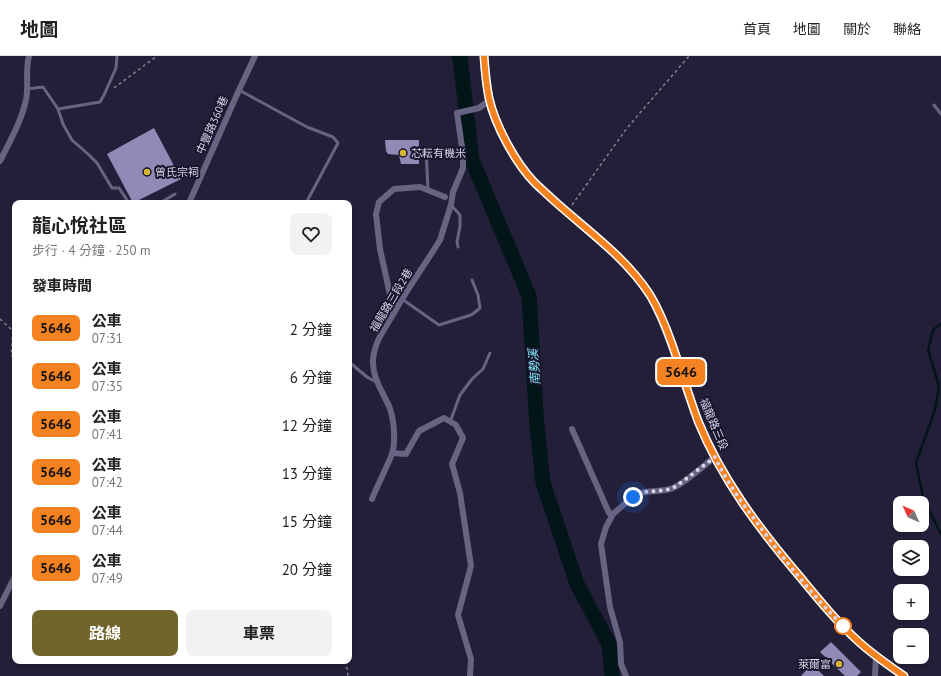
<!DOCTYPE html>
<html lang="zh-TW">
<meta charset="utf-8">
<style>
:root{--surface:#fff;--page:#f2f2f2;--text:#222;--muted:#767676;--line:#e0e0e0;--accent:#72652b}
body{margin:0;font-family:"PT Sans","Noto Sans TC",sans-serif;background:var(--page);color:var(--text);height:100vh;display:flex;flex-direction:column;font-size:15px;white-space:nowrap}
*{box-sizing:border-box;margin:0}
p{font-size:13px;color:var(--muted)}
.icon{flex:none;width:22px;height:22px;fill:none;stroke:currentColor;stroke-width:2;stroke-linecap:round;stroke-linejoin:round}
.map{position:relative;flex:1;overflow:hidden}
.side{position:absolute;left:12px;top:144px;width:340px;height:464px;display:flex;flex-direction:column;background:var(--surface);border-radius:8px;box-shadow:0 1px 3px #0004}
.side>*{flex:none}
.badge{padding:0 8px;border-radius:6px;font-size:14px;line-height:26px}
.needle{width:26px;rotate:315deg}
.fabs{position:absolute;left:893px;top:440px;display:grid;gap:8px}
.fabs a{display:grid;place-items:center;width:36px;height:36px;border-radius:8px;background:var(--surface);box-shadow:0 1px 3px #0004;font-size:20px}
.you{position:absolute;width:20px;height:20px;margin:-10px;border:3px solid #fff;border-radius:50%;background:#1a73e8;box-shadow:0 0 0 6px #1a73e833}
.map>.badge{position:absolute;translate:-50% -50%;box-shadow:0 0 0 2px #fff}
h2{padding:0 20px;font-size:15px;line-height:36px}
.round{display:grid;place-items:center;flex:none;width:42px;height:42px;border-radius:8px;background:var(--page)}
.overview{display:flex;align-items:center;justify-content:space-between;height:68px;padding:0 20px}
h1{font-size:19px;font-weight:700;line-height:30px}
.button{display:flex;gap:8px;margin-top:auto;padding:8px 20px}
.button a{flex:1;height:46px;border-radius:8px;background:var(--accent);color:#fff;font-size:16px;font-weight:700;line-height:46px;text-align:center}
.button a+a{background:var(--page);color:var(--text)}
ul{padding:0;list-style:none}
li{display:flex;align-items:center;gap:12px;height:48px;padding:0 20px}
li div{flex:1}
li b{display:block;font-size:15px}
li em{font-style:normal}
li .badge{min-width:44px;font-weight:700;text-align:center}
header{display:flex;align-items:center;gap:24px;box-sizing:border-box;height:56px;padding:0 20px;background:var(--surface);border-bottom:1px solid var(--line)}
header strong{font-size:19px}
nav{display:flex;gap:22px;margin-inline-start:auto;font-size:14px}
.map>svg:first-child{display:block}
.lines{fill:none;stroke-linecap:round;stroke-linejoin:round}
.stream{stroke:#021518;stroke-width:2.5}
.river{stroke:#021518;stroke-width:15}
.building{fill:#918ab7}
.path{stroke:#838095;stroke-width:1.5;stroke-dasharray:3 3;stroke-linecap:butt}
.service{stroke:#676382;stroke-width:3}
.minor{stroke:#676382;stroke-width:6}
.secondary{stroke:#676382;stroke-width:9}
.line-casing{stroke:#fff;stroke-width:9}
.line{stroke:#f58220;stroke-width:6}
.walk{stroke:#d8d6e7;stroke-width:4;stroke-dasharray:0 7.2}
.poi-dot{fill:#d4b635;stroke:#1b162f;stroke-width:1.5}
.stop-dot{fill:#fff;stroke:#f58220;stroke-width:2}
.labels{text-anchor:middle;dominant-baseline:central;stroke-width:4;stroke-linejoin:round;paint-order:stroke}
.street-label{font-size:11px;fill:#d8d6e7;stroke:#1b162f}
.poi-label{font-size:11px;fill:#d8d6e7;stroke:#1b162f;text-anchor:start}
.water-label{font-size:12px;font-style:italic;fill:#81e6f5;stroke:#1b162f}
</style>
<header>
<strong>地圖</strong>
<nav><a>首頁</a><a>地圖</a><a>關於</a><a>聯絡</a></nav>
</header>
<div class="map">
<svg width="941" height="620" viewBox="0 0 941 620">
<rect width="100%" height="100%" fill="#241f39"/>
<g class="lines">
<path class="stream" d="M 941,268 L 933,274 L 928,294 L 939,330 L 935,354 L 916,407 L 924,445 L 941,478"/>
<path class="river" d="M 459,0 L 460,2 L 472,104 L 529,240 L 537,370 L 543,427 L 577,528 L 609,588 L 612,620"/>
</g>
<g class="building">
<path d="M 154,72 L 181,123 L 133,147 L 107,98 Z"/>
<path d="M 385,84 L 419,84 L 419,108 L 401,108 L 399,99 L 388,98 L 386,95 Z"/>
<path d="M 831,586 L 861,616 L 857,620 L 845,620 L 820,596 Z"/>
<path d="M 812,608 L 824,620 L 801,620 Z"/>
</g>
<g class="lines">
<g class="path">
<path d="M 114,32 L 157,0"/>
<path d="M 572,149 L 627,72 L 689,0"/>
<path d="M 0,263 L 13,275 L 11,299 L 15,302"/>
<path d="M 349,488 L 352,483"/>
<path d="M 345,605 L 347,613 L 348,620"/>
</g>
<g class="service">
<path d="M 27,33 L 43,31 L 58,53 L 100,46 L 104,39 L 116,12 L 117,0"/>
<path d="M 239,34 L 307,71 L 333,81 L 338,87 L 306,147"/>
<path d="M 934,49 L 941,58"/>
<path d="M 58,53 L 63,68 L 72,84 L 89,99 L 97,107 L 112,132 L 119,132 L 129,147"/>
<path d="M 426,92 L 428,134"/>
<path d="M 160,147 L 175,138"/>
<path d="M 451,149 L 460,159 L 460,170 L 457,186 L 458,191"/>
<path d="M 402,243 L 439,269 L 471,259 L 474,257 L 480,252 L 478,239 L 472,224"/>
<path d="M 349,306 L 367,321 L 376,326"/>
<path d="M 450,366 L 460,339 L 472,323 L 483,313 L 490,297"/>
</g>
<g class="minor">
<path d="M 0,105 C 10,85 21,66 26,44 C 29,30 25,14 29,0"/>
<path d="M 189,147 L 239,34 L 255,0"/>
<path d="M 394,257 L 380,193 L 376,158 L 379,146 L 394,133 L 420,131 L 445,141"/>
<path d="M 572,373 L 609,457 L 613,458 C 622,451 633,438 645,436 C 654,434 664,436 673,432 C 686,426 703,410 715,401"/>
<path d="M 392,397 L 406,398 L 419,375 L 444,362 L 456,369 L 463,382 L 452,408 L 460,437 L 471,510 L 458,559 L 471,603 L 470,620"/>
<path d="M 372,443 C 378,428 386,413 392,398 C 396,385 394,362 389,350 C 382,335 372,321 373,304 C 374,288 383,275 391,262 C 406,235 424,210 440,184 L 451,149 L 453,136 L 463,112 L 463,98 L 457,57 L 479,52 L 490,44"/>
<path d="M 613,458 L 606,471 L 601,488 L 610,551 L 620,586 L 621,608 L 626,620"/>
<path d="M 0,550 L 15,520"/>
<path d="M 875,620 L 876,601"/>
</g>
<path class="secondary" d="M 484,0 C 485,14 486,28 489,42 C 495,70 515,106 534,126 C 540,133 548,138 554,144 C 588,175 625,201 650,239 C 660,255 666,274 673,292 C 681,316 689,341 698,365 C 723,426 763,478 806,528 C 822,548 839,568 858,585 C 872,598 888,609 904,620"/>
</g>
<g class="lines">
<defs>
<path id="line" d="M 484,0 C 485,14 486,28 489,42 C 495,69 515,106 534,126 C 540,132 546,137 551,142 C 585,173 625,200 650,239 C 659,254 666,271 672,288 C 681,314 689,340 698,365 C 722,424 760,474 801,522 C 819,544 837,566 858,585 C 872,598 888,609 904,620"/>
</defs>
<use href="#line" class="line-casing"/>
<use href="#line" class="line"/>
<path class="walk" d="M 633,441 L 644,436 L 666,434 L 673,432 L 682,426 L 715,401 C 726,425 742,447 758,468 C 784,503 812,539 843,570"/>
</g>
<g class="poi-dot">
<circle cx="403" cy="97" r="4"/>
<circle cx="147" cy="116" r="4"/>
<circle cx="839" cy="608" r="4"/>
</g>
<circle class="stop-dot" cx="843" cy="570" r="8"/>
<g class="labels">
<g class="street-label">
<text transform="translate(212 69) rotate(-66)">中豐路360巷</text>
<text transform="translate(391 244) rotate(-59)">福龍路三段2巷</text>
<text transform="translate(714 368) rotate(67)">福龍路三段</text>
</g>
<g class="poi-label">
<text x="411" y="97">芯耘有機米</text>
<text x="155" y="116">曾氏宗祠</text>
<text x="831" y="608" text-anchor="end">萊爾富</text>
</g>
<g class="water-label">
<text transform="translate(534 311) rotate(-94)">南勢溪</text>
</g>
</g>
</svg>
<div class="fabs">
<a><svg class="needle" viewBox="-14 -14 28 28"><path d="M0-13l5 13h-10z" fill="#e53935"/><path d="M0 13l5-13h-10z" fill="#767676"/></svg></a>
<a><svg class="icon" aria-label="layers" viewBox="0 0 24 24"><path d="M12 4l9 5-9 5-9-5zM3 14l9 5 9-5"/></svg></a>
<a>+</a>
<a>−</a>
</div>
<div class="you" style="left:633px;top:441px"></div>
<b class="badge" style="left:681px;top:316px;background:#f58220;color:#111">5646</b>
<section class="side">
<div class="overview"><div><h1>龍心悅社區</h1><p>步行 · 4 分鐘 · 250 m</p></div><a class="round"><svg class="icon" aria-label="heart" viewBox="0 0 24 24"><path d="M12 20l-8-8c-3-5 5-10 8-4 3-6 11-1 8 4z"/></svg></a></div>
<h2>發車時間</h2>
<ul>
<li><span class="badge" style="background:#f58220;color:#111">5646</span><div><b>公車</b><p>07:31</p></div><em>2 分鐘</em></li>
<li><span class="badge" style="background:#f58220;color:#111">5646</span><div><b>公車</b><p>07:35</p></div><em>6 分鐘</em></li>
<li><span class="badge" style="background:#f58220;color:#111">5646</span><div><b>公車</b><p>07:41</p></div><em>12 分鐘</em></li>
<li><span class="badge" style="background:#f58220;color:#111">5646</span><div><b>公車</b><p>07:42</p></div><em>13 分鐘</em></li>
<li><span class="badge" style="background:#f58220;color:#111">5646</span><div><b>公車</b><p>07:44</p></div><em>15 分鐘</em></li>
<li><span class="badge" style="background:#f58220;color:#111">5646</span><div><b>公車</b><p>07:49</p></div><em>20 分鐘</em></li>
</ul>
<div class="button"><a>路線</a><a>車票</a></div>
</section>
</div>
